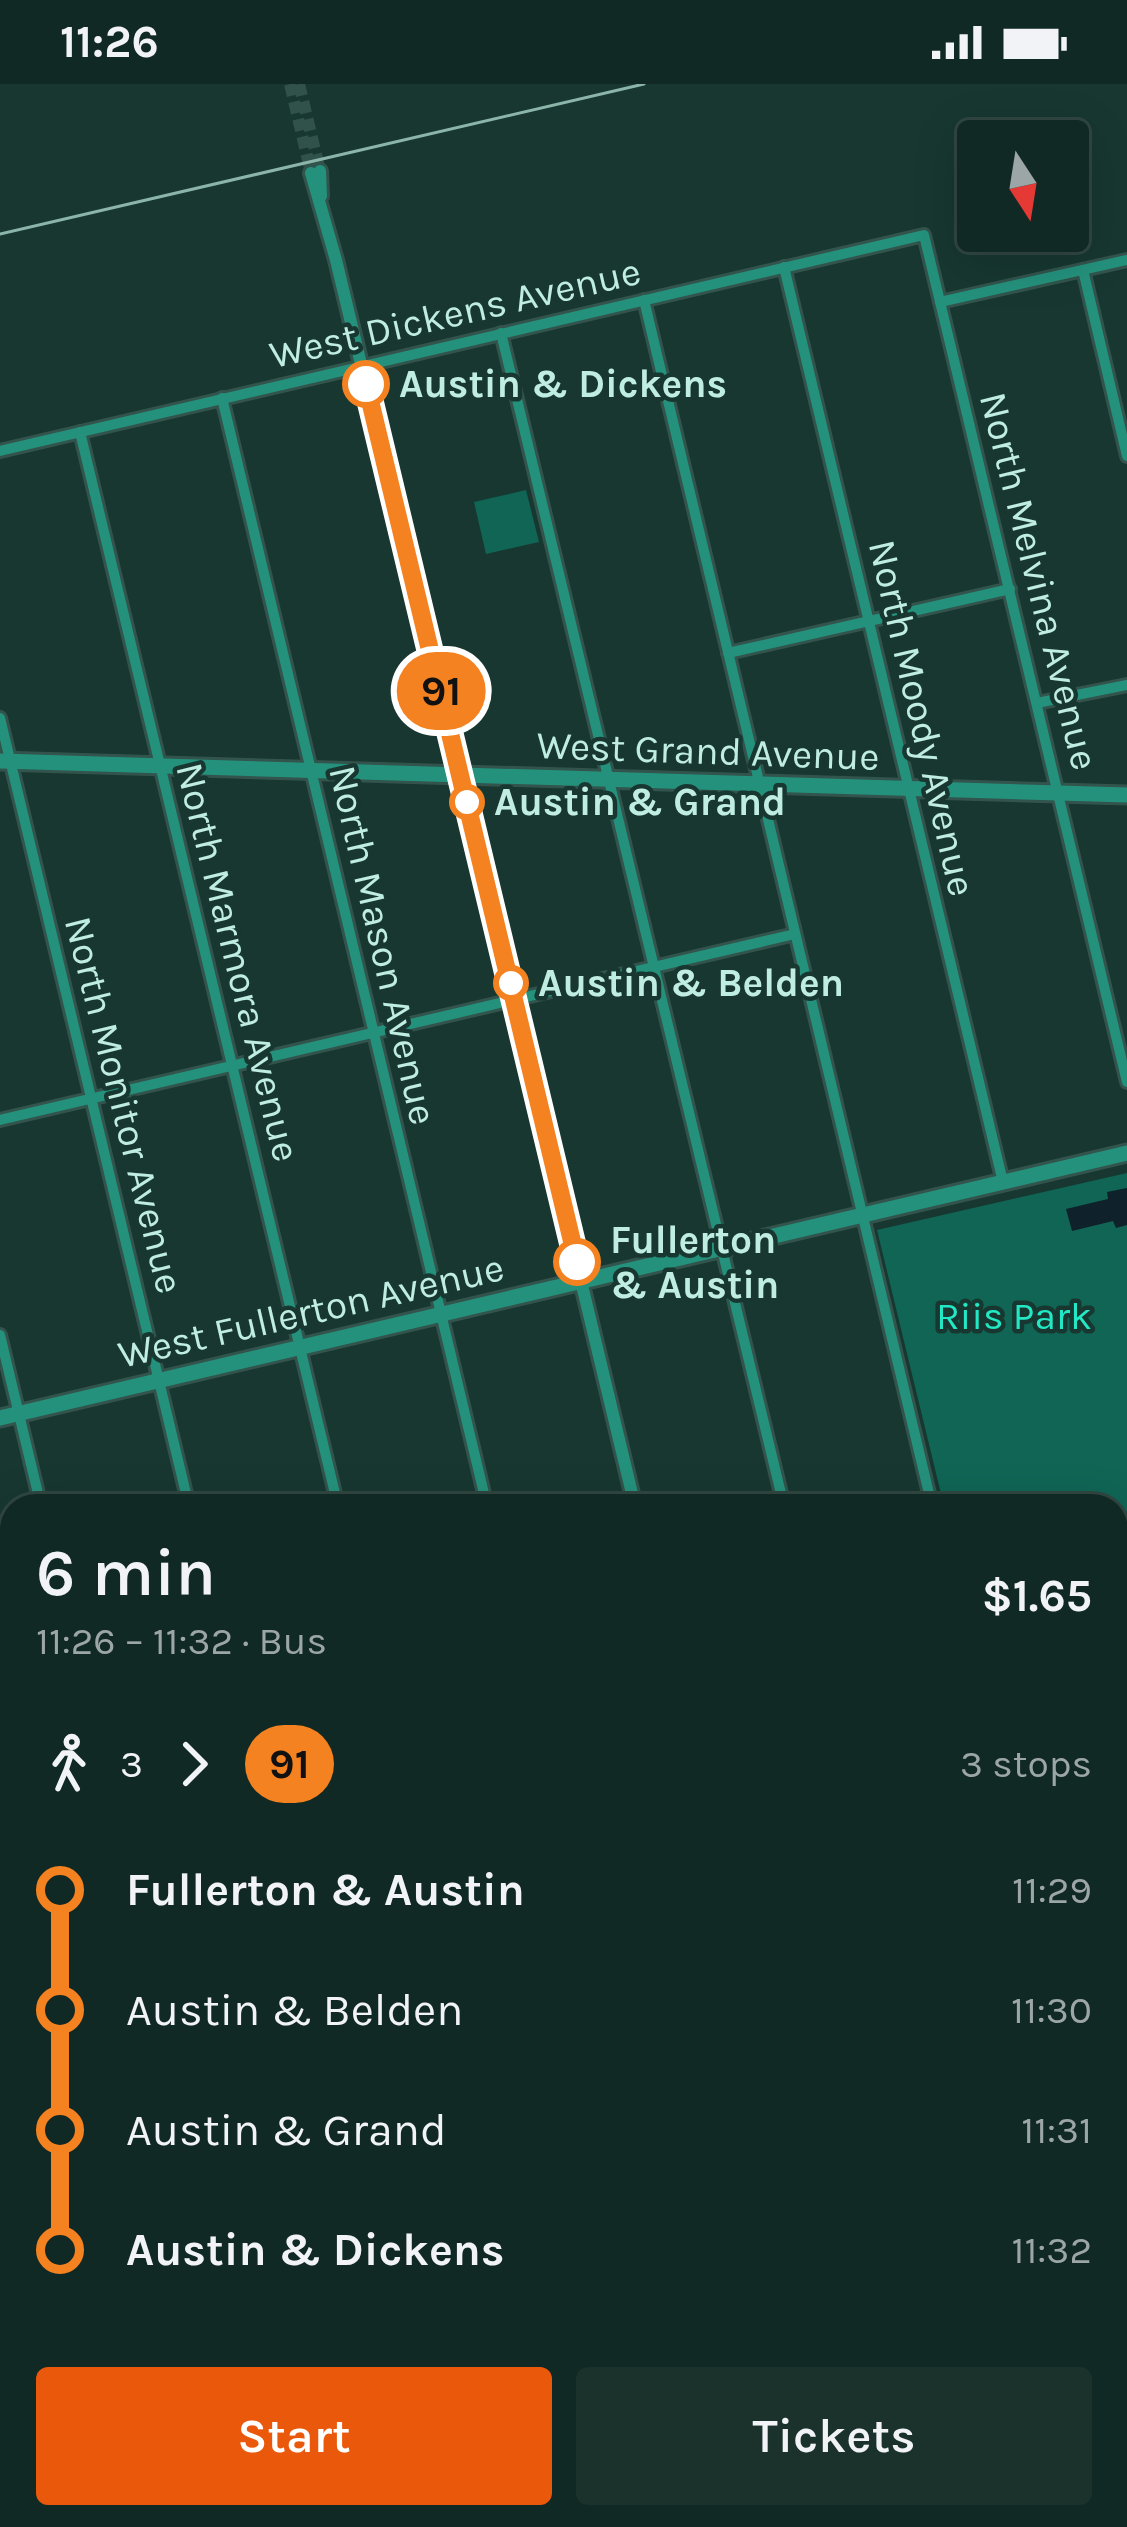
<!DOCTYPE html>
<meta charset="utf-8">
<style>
:root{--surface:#112924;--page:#1a312c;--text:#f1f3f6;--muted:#9ca6a6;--line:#304541;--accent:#ea580c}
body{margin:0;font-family:Karla,sans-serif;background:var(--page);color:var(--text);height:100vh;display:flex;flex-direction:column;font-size:45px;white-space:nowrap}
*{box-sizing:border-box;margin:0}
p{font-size:39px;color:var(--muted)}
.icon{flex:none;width:66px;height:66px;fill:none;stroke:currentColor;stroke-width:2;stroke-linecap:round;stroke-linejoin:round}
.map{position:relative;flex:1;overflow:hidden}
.drawer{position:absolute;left:0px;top:1410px;width:1128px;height:1035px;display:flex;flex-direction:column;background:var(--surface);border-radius:36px 36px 0 0;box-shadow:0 12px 48px #0002,0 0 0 3px var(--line)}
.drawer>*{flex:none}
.badge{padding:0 24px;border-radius:39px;font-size:42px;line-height:78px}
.needle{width:78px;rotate:168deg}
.controls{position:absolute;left:957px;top:36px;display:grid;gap:24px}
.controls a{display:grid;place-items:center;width:132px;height:132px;border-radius:12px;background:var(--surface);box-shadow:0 12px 48px #0002,0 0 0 3px var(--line);font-size:60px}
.map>.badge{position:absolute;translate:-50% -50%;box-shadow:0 0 0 6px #fff}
.legs{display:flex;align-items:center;gap:18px;height:132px;padding:0 36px;font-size:39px}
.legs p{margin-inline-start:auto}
.overview{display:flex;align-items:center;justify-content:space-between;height:204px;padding:0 36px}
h1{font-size:66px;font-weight:600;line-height:90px}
.button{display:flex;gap:24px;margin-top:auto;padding:24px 36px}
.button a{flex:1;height:138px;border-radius:12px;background:var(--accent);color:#fff;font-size:48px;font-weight:600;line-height:138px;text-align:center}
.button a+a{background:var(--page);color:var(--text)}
ul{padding:0 36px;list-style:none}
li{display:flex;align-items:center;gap:42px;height:120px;font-size:45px}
li i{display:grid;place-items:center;width:18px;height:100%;margin:0 15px;background:currentColor}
li i::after{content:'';width:30px;height:30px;margin:-15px;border:9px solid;border-radius:50%;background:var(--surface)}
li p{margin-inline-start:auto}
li:first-child i{background:linear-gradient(#0000 50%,currentColor 0)}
li:last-child i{background:linear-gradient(currentColor 50%,#0000 0)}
.status{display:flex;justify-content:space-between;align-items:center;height:84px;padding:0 60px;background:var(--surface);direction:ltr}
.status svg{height:33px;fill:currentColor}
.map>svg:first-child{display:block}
.green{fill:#106555}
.water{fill:#0f212b}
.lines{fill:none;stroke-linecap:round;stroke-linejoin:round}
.tertiary-tunnel{stroke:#30524b;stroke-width:12;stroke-dasharray:12 6;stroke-linecap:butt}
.minor-casing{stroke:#32544c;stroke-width:16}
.tertiary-casing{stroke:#32544c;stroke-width:18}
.secondary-casing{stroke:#32544c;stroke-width:21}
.minor{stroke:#24917c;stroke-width:10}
.tertiary{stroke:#24917c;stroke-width:12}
.secondary{stroke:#24917c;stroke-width:15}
.rail{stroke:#8cb5aa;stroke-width:3}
.line-1-casing{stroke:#fff;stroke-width:27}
.line-1{stroke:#f58220;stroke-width:18}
.stop-1-dot{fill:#fff;stroke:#f58220;stroke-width:6}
.labels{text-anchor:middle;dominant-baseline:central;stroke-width:9;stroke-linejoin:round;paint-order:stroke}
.street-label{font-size:39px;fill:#c0ede1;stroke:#173730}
.stop-label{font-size:39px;font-weight:bold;fill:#c0ede1;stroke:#173730;text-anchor:start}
.park-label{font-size:39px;fill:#22e8c6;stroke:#173730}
</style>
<div class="status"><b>11:26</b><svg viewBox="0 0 49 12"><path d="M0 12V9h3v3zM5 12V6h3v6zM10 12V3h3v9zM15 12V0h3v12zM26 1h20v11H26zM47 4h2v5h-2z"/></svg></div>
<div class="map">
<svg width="1127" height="2443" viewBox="0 0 1127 2443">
<rect width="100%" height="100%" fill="#173730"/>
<g class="green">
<path d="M 526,406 L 539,458 L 486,470 L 474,418 Z"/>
<path d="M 1127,1089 L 1127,1653 L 1116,1656 L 1116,1422 L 944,1422 L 877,1146 Z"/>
</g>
<path class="water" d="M 1127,1104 L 1127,1141 L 1116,1144 L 1113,1137 L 1072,1147 L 1066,1125 L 1108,1115 L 1107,1108 Z"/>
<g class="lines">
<g class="tertiary-tunnel">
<path d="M 290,0 L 311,89"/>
<path d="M 299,0 L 320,87"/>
</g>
<defs>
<g id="minor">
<path d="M 784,183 L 1003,1098"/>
<path d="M 1083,186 L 1127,372"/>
<path d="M 644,216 L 932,1422"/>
<path d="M 940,218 L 1127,176"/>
<path d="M 501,249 L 784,1422"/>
<path d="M 222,314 L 487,1422"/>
<path d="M 80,348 L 338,1422"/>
<path d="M 0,367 L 924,151 L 1127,998"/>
<path d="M 728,569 L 1010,505"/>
<path d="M 1037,619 L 1127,601"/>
<path d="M 0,634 L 189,1422"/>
<path d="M 0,1036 L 795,850"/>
<path d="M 0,1251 L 41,1422"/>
<path d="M 896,1422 L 930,1414"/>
<path d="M 0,1632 L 12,1630"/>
<path d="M 1116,1670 L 1127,1667"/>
<path d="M 0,1872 L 12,1922"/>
<path d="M 0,1930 L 12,1927"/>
<path d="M 1116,1968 L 1127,1966"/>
<path d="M 1116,2192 L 1127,2238"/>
<path d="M 0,2227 L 12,2225"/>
<path d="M 135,2433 L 137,2443"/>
<path d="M 283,2433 L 286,2443"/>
<path d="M 432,2433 L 435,2443"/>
<path d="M 580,2433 L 582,2443"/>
<path d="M 728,2433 L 731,2443"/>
<path d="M 1026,2433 L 1028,2443"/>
</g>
<g id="tertiary">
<path d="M 320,87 L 321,112"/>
<path d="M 311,89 L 336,176 L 635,1422"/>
<path d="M 877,2433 L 879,2443"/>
</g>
<g id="secondary">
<path d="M 0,677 L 1127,711"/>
<path d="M 0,1334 L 1127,1069"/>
<path d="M 1116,2268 L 1127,2266"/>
<path d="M 364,2443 L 407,2433"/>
</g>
</defs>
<use href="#minor" class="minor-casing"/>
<use href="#tertiary" class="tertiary-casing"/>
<use href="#secondary" class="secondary-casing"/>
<use href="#minor" class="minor"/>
<use href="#tertiary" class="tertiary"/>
<use href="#secondary" class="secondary"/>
<path class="rail" d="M 0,150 L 644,0"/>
</g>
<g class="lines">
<defs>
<path id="line-1" d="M 366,300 L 577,1178"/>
</defs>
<use href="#line-1" class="line-1-casing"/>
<use href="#line-1" class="line-1"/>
</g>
<g class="stop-1-dot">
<circle cx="366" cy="300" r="21"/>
<circle cx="467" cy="718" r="15"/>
<circle cx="511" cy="899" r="15"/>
<circle cx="577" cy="1178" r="21"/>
</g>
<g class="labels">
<g class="street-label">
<text transform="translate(455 229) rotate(-13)">West Dickens Avenue</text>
<text transform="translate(1039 497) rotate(76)">North Melvina Avenue</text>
<text transform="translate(922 634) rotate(77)">North Moody Avenue</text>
<text transform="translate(708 667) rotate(2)">West Grand Avenue</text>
<text transform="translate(383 861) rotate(77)">North Mason Avenue</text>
<text transform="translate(238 878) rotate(76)">North Marmora Avenue</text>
<text transform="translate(124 1021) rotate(76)">North Monitor Avenue</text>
<text transform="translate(311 1227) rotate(-13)">West Fullerton Avenue</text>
</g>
<g class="stop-label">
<text x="399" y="300">Austin &amp; Dickens</text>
<text x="494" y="718">Austin &amp; Grand</text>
<text x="538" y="899">Austin &amp; Belden</text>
<text x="610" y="1156">Fullerton<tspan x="610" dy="45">&amp; Austin</tspan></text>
</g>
<g class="park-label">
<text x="1014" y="1232">Riis Park</text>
</g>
</g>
</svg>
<div class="controls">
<a><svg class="needle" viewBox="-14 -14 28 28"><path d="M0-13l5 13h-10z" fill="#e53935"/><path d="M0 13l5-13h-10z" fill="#9ca6a6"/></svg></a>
</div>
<b class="badge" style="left:441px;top:607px;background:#f58220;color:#111">91</b>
<section class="drawer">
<div class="overview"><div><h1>6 min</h1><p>11:26 – 11:32 · Bus</p></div><b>$1.65</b></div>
<div class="legs"><svg class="icon" aria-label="walk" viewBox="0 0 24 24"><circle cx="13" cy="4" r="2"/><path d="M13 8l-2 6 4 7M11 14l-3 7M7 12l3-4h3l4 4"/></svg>3<svg class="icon" aria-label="forward" viewBox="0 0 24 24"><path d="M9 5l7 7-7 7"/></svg><b class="badge" style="background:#f58220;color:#111">91</b><p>3 stops</p></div>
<ul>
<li><i style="color:#f58220"></i><b>Fullerton &amp; Austin</b><p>11:29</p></li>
<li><i style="color:#f58220"></i><span>Austin &amp; Belden</span><p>11:30</p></li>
<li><i style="color:#f58220"></i><span>Austin &amp; Grand</span><p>11:31</p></li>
<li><i style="color:#f58220"></i><b>Austin &amp; Dickens</b><p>11:32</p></li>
</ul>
<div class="button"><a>Start</a><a>Tickets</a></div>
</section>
</div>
